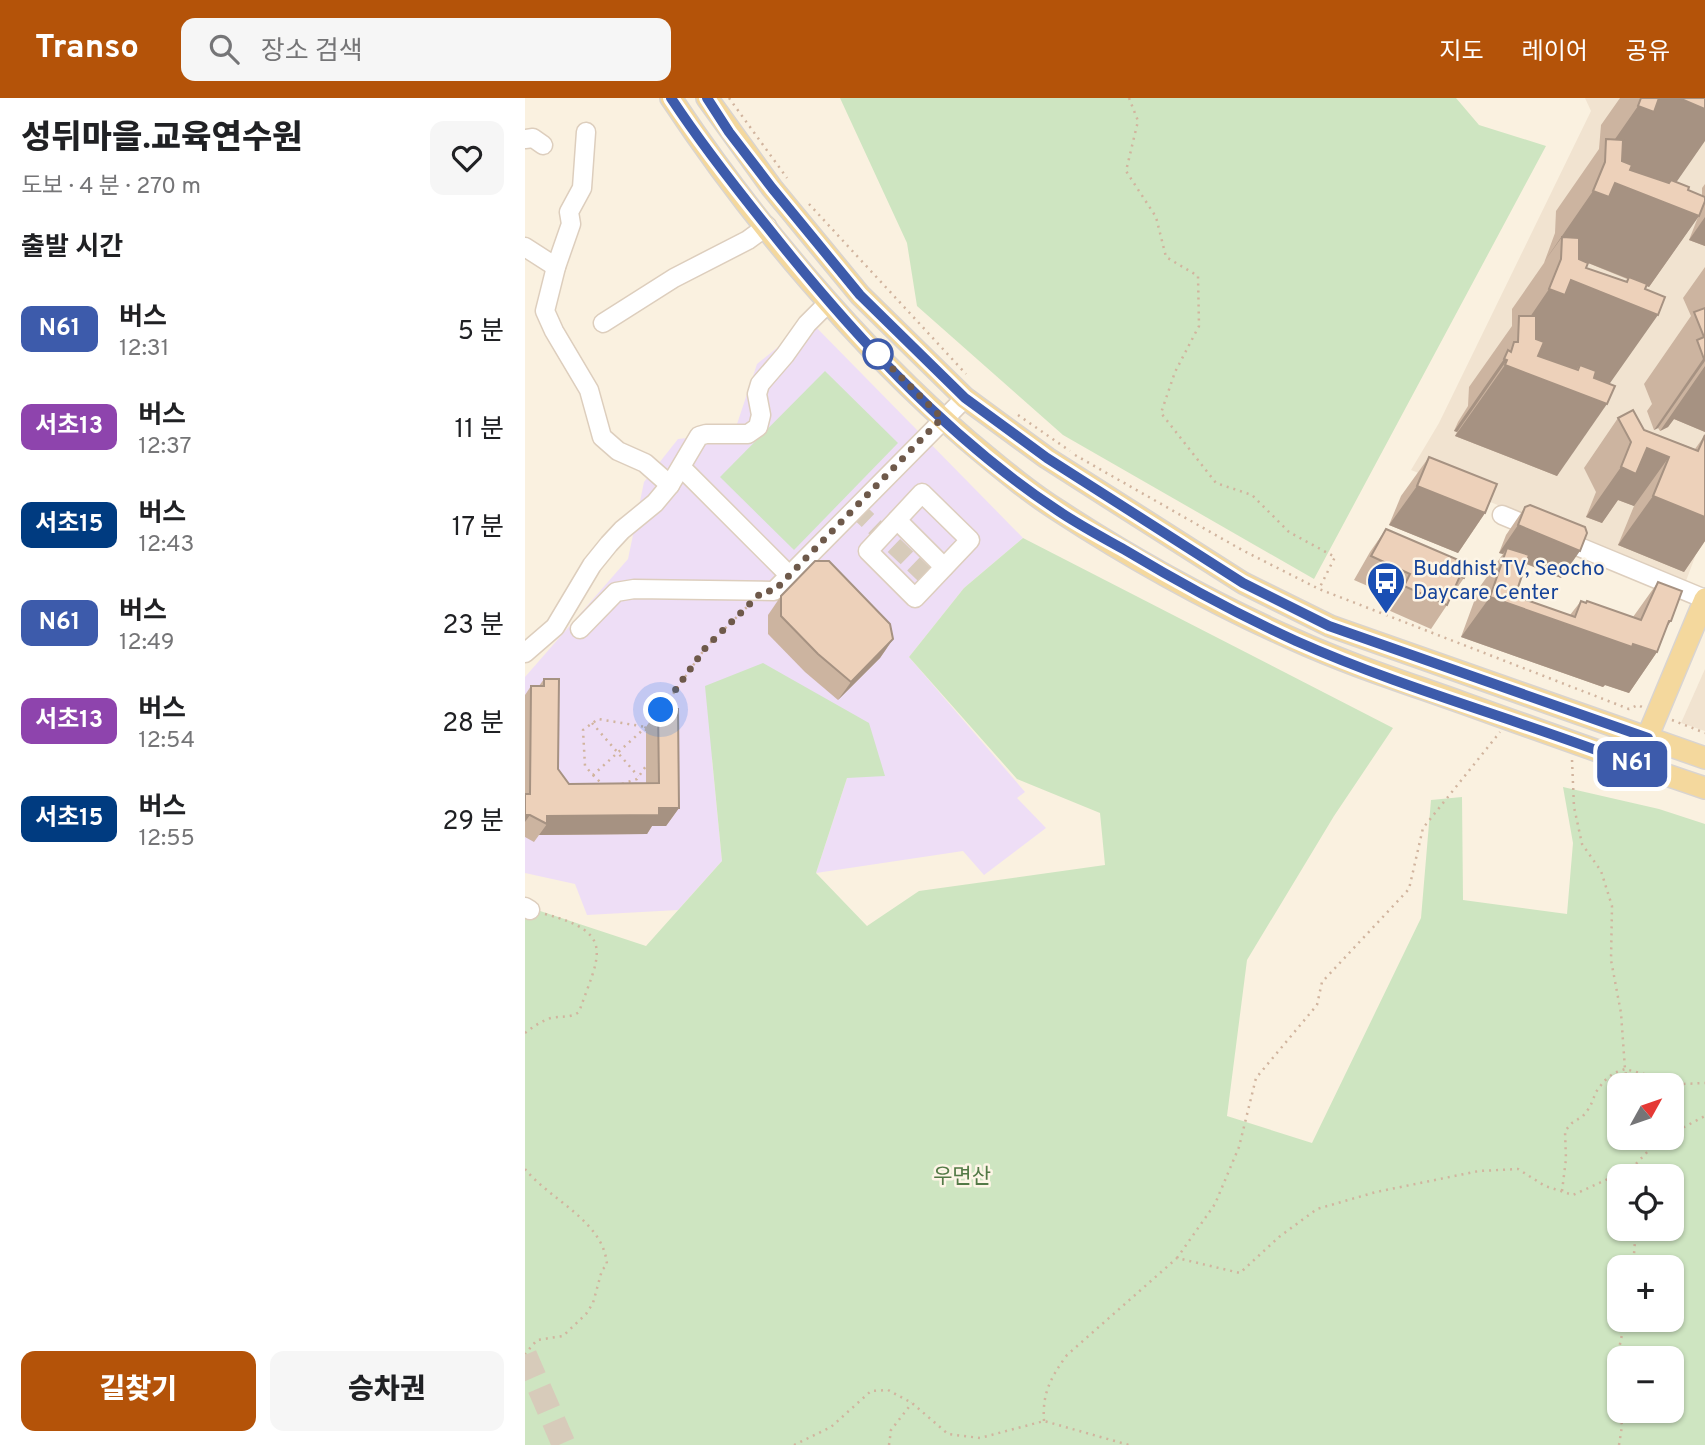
<!DOCTYPE html>
<html lang="ko">
<meta charset="utf-8">
<style>
:root{--surface:#fff;--page:#f6f6f6;--text:#202124;--muted:#757577;--accent:#b45309}
body{margin:0;font-family:Overpass,"Noto Sans KR",sans-serif;background:var(--page);color:var(--text);height:100vh;display:flex;flex-direction:column;font-size:26px;white-space:nowrap}
*{box-sizing:border-box;margin:0}
p{font-size:23px;color:var(--muted)}
.icon{flex:none;width:38px;height:38px;fill:none;stroke:currentColor;stroke-width:2;stroke-linecap:round;stroke-linejoin:round}
.map{position:relative;flex:1;overflow:hidden}
.sheet{display:flex;flex-direction:column;background:var(--surface);width:525px}
.sheet>*{flex:none}
.badge{padding:0 14px;border-radius:10px;font-size:24px;line-height:46px}
.needle{width:46px;rotate:50deg}
.tools{position:absolute;left:1082px;top:975px;display:grid;gap:14px}
.tools a{display:grid;place-items:center;width:77px;height:77px;border-radius:14px;background:var(--surface);box-shadow:0 2px 5px #0004;font-size:35px}
.you{position:absolute;width:35px;height:35px;margin:-18px;border:5px solid #fff;border-radius:50%;background:#1a73e8;box-shadow:0 0 0 10px #1a73e833}
.map>.badge{position:absolute;translate:-50% -50%;box-shadow:0 0 0 4px #fff}
h2{padding:0 21px;font-size:26px;line-height:63px}
.round{display:grid;place-items:center;flex:none;width:74px;height:74px;border-radius:14px;background:var(--page)}
.head{display:flex;align-items:center;justify-content:space-between;height:119px;padding:0 21px}
h1{font-size:33px;font-weight:800;line-height:52px}
.button{display:flex;gap:14px;margin-top:auto;padding:14px 21px}
.button a{flex:1;height:80px;border-radius:14px;background:var(--accent);color:#fff;font-size:28px;font-weight:800;line-height:80px;text-align:center}
.button a+a{background:var(--page);color:var(--text)}
ul{padding:0;list-style:none}
li{display:flex;align-items:center;gap:21px;height:98px;padding:0 21px}
li div{flex:1}
li b{display:block;font-size:26px}
li em{font-style:normal}
li .badge{min-width:77px;font-weight:700;text-align:center}
header{display:flex;align-items:center;gap:42px;box-sizing:border-box;height:98px;padding:0 35px;background:var(--accent);color:#fff}
header strong{font-size:33px}
nav{display:flex;gap:38px;margin-inline-start:auto;font-size:24px}
.search{width:490px;height:63px;background:var(--page);display:flex;align-items:center;gap:18px;box-sizing:border-box;padding:0 24px;border-radius:14px;color:var(--muted);font-size:26px}
main{display:flex;flex:1;min-height:0}
.map>svg:first-child{display:block}
.residential{fill:#f1e3d0}
.education{fill:#eedef6}
.green{fill:#cee5c1;fill-rule:evenodd}
.lines{fill:none;stroke-linecap:round;stroke-linejoin:round}
.minor-tunnel{stroke:#d7cbba;stroke-width:18;stroke-dasharray:18 9;stroke-linecap:butt}
.highway-tunnel{stroke:#d7cbba;stroke-width:24;stroke-dasharray:24 12;stroke-linecap:butt}
.minor-casing{stroke:#ddcebd;stroke-width:21}
.major-casing{stroke:#d9d4d0;stroke-width:24}
.path{stroke:#d1b49e;stroke-width:2.5;stroke-dasharray:2 5;stroke-linecap:butt}
.minor{stroke:#fff;stroke-width:18}
.major{stroke:#f4d89d;stroke-width:21}
.wall{fill:#ccb4a0;fill-rule:evenodd}
.shaded-wall{fill:#a69282}
.building{fill:#edd1ba;stroke:#a69282;stroke-width:2}
.line-casing{stroke:#fff;stroke-width:16}
.line{stroke:#3d5bab;stroke-width:10}
.walk{stroke:#6e594a;stroke-width:7;stroke-dasharray:0 12.6}
.stop-dot{fill:#fff;stroke:#3d5bab;stroke-width:3.5}
.labels{text-anchor:middle;dominant-baseline:central;stroke-width:5;stroke-linejoin:round;paint-order:stroke}
.transit-label{font-size:21px;fill:#164399;stroke:#fdf5e6;text-anchor:start}
.park-label{font-size:21px;fill:#537946;stroke:#fdf5e6}
</style>
<header>
<strong>Transo</strong>
<div class="search"><svg class="icon" aria-label="search" viewBox="0 0 24 24"><circle cx="10" cy="10" r="6"/><path d="M15 15l6 6"/></svg>장소 검색</div>
<nav><a>지도</a><a>레이어</a><a>공유</a></nav>
</header>
<main>
<section class="sheet">
<div class="head"><div><h1>성뒤마을.교육연수원</h1><p>도보 · 4 분 · 270 m</p></div><a class="round"><svg class="icon" aria-label="heart" viewBox="0 0 24 24"><path d="M12 20l-8-8c-3-5 5-10 8-4 3-6 11-1 8 4z"/></svg></a></div>
<h2>출발 시간</h2>
<ul>
<li><span class="badge" style="background:#3d5bab;color:#fff">N61</span><div><b>버스</b><p>12:31</p></div><em>5 분</em></li>
<li><span class="badge" style="background:#8e44ad;color:#fff">서초13</span><div><b>버스</b><p>12:37</p></div><em>11 분</em></li>
<li><span class="badge" style="background:#003b80;color:#fff">서초15</span><div><b>버스</b><p>12:43</p></div><em>17 분</em></li>
<li><span class="badge" style="background:#3d5bab;color:#fff">N61</span><div><b>버스</b><p>12:49</p></div><em>23 분</em></li>
<li><span class="badge" style="background:#8e44ad;color:#fff">서초13</span><div><b>버스</b><p>12:54</p></div><em>28 분</em></li>
<li><span class="badge" style="background:#003b80;color:#fff">서초15</span><div><b>버스</b><p>12:55</p></div><em>29 분</em></li>
</ul>
<div class="button"><a>길찾기</a><a>승차권</a></div>
</section>
<div class="map">
<svg width="1180" height="1347" viewBox="0 0 1180 1347">
<rect width="100%" height="100%" fill="#faf1e0"/>
<g class="residential">
<path d="M 1060,0 L 1131,0 L 1180,19 L 1180,432 L 1161,483 L 886,372 L 914,325 L 1066,13 Z"/>
<path d="M 1180,571 L 1180,633 L 1156,625 Z"/>
</g>
<path class="education" d="M 285,223 L 498,440 L 439,490 L 384,559 L 500,694 L 492,700 L 521,730 L 459,777 L 438,753 L 291,775 L 322,680 L 187,661 L 197,763 L 153,812 L 62,817 L 50,786 L 0,775 L 0,579 L 103,461 L 119,384 L 153,341 L 209,335 L 232,266 Z"/>
<g class="green">
<path d="M 315,0 L 931,0 L 954,27 L 1021,48 L 789,481 L 538,337 L 392,208 L 382,145 Z"/>
<path d="M 300,273 L 373,345 L 269,452 L 195,379 Z"/>
<path d="M 498,440 L 868,630 L 809,718 L 722,862 L 702,1018 L 787,1045 L 896,820 L 906,702 L 937,699 L 938,802 L 1042,816 L 1048,745 L 1038,689 L 1134,711 L 1180,726 L 1180,1347 L 0,1347 L 0,808 L 121,848 L 197,763 L 180,588 L 238,565 L 344,625 L 360,678 L 322,680 L 291,775 L 342,828 L 394,793 L 580,767 L 575,715 L 492,681 L 384,559 L 439,490 ZM 1094,987 L 1146,987 L 1146,1040 L 1094,1040 ZM 1094,1078 L 1146,1078 L 1146,1130 L 1094,1130 ZM 1094,1169 L 1146,1169 L 1146,1222 L 1094,1222 ZM 1094,1260 L 1146,1260 L 1146,1312 L 1094,1312 Z"/>
</g>
<g class="lines">
<path class="minor-tunnel" d="M 330,410 L 406,483"/>
<path class="highway-tunnel" d="M 0,1257 L 39,1347"/>
<defs>
<g id="minor">
<path d="M 61,34 L 57,90 L 44,114 L 46,126 L 31,169 L 20,213 L 29,233 L 64,292 L 77,339 L 93,353 L 120,365 L 145,387"/>
<path d="M 0,41 L 8,40 L 18,47"/>
<path d="M 0,149 L 31,169"/>
<path d="M 78,225 L 149,180 L 223,142 L 242,128"/>
<path d="M 159,372 L 264,477"/>
<path d="M 397,395 L 445,442 L 390,500 L 343,453 Z"/>
<path d="M 977,417 L 1180,501"/>
<path d="M 372,422 L 419,469"/>
<path d="M 55,531 L 91,494 L 109,491 L 249,493 L 440,300"/>
<path d="M 0,555 L 30,529 L 67,467 L 84,446 L 97,432 L 130,405 L 145,387 L 174,338 L 181,336 L 223,336 L 233,329 L 236,317 L 232,296 L 235,286 L 260,257 L 282,226 L 304,204"/>
<path d="M 0,809 L 5,812"/>
</g>
<g id="major">
<path d="M 146,0 C 226,121 333,248 443,343 C 472,367 502,393 534,413 C 609,462 689,506 770,542 C 825,567 882,585 938,605 C 1019,634 1099,663 1180,690"/>
<path d="M 182,0 L 247,90 L 335,197 L 440,300 L 522,360 L 718,485 L 805,528 L 1180,660"/>
<path d="M 1117,652 L 1180,501"/>
</g>
</defs>
<use href="#minor" class="minor-casing"/>
<use href="#major" class="major-casing"/>
<g class="path">
<path d="M 204,0 L 262,80"/>
<path d="M 604,0 L 613,23 L 601,73 L 631,119 L 641,159 L 673,178 L 674,228 L 650,274 L 636,315 L 691,385 L 727,397 L 764,434 L 810,459 L 794,491"/>
<path d="M 284,106 L 441,276"/>
<path d="M 493,317 L 545,353"/>
<path d="M 550,357 L 717,452 L 794,491 L 1104,611 L 1113,607 L 1119,610"/>
<path d="M 136,613 L 181,549 L 223,508"/>
<path d="M 1147,622 L 1180,635"/>
<path d="M 67,625 L 113,678"/>
<path d="M 121,633 L 121,629 L 73,621 L 58,632 L 60,668 L 68,677 L 121,629 L 122,628"/>
<path d="M 1047,662 L 1049,709 L 1057,746 L 1076,773 L 1087,808 L 1086,862 L 1096,915 L 1100,971 L 1103,987"/>
<path d="M 68,677 L 77,686"/>
<path d="M 97,686 L 112,681 L 121,668"/>
<path d="M 0,935 C 8,929 16,923 26,920 C 36,918 46,920 54,914 C 74,857 92,835 20,816"/>
<path d="M 1146,1036 L 1180,1018"/>
<path d="M 1128,1048 L 1140,1040"/>
<path d="M 0,1071 C 25,1102 79,1123 82,1167 L 77,1172 L 68,1205 L 61,1216 L 38,1238 L 12,1242 L 0,1256"/>
<path d="M 1037,1093 L 1041,1061 L 1040,1033 L 1047,1025 L 1058,1018 L 1065,1009 L 1071,994 L 1079,983 L 1089,975 L 1100,971 L 1157,986 L 1180,985"/>
<path d="M 652,1160 L 690,1106 L 714,1049 L 731,980 L 792,907 L 797,884 L 884,791 L 898,730 L 975,634"/>
<path d="M 1108,1169 L 1111,1130"/>
<path d="M 1094,1302 L 1090,1270 L 1100,1222"/>
<path d="M 519,1323 C 517,1295 526,1279 542,1257 L 652,1160 L 715,1175 L 754,1139 L 792,1111 L 851,1094 L 954,1073 L 993,1071 L 1020,1088 L 1048,1097 L 1107,1070 L 1129,1047 L 1125,1040"/>
<path d="M 269,1347 L 306,1329 L 346,1293 L 363,1292 L 387,1305 L 423,1336 L 455,1340 L 519,1323 L 604,1347"/>
<path d="M 364,1347 L 366,1332 L 387,1305"/>
<path d="M 1094,1347 L 1097,1328 L 1095,1312"/>
</g>
<use href="#minor" class="minor"/>
<use href="#major" class="major"/>
</g>
<g class="wall">
<path d="M 1095,0 L 1180,0 L 1151,84 L 1163,92 L 1177,98 L 1177,90 L 1180,86 L 1180,148 L 1164,142 L 1173,119 L 1124,189 L 1122,188 L 1084,286 L 1032,378 L 930,338 L 932,334 L 929,333 L 933,324 L 943,308 L 944,289 L 987,228 L 987,211 L 1019,165 L 1030,135 L 1031,113 L 1074,51 L 1076,27 ZM 1063,165 L 1102,181 L 1101,183 L 1061,170 Z"/>
<path d="M 1180,169 L 1180,334 L 1149,321 L 1143,329 L 1135,333 L 1133,330 L 1129,332 L 1122,313 L 1127,306 L 1119,286 L 1166,218 L 1158,200 Z"/>
<path d="M 1093,320 L 1119,332 L 1170,351 L 1180,337 L 1180,443 L 1159,474 L 1093,447 L 1109,408 L 1093,402 L 1077,425 L 1061,419 L 1071,394 L 1059,370 Z"/>
<path d="M 904,359 L 960,415 L 933,455 L 864,427 L 876,398 Z"/>
<path d="M 1000,409 L 1036,480 L 1001,466 L 990,498 L 1045,517 L 1056,503 L 1108,519 L 1133,484 L 1141,531 L 1132,554 L 1104,595 L 1080,587 L 1078,589 L 936,539 L 954,490 L 978,456 L 974,455 L 981,437 Z"/>
<path d="M 861,431 L 939,480 L 927,497 L 922,507 L 906,531 L 863,512 L 868,499 L 829,482 L 845,454 Z"/>
<path d="M 256,498 L 368,541 L 355,560 L 313,602 L 280,574 L 243,536 L 243,517 Z"/>
<path d="M 19,581 L 33,671 L 44,686 L 121,685 L 121,629 L 133,611 L 154,710 L 141,728 L 127,728 L 122,736 L 14,737 L 9,744 L 0,739 L 0,597 L 6,588 L 14,588 Z"/>
</g>
<g class="shaded-wall">
<path d="M 1133,0 L 1154,0 L 1180,11 L 1180,43 L 1148,89 L 1146,82 L 1142,87 L 1080,64 L 1081,54 L 1113,8 Z"/>
<path d="M 1090,85 L 1174,118 L 1124,189 L 1043,157 L 1036,161 L 1037,139 L 1019,164 L 1068,93 Z"/>
<path d="M 1180,119 L 1180,148 L 1164,142 Z"/>
<path d="M 1046,182 L 1133,217 L 1083,288 L 1053,272 L 1055,267 L 1049,275 L 982,262 L 932,334 L 929,333 L 979,261 L 993,244 L 994,235 L 1024,191 Z"/>
<path d="M 1180,258 L 1180,263 L 1133,330 L 1129,332 Z"/>
<path d="M 980,267 L 1082,306 L 1032,378 L 930,338 Z"/>
<path d="M 1180,268 L 1180,334 L 1149,321 L 1143,329 L 1135,333 Z"/>
<path d="M 1122,350 L 1144,359 L 1109,408 L 1093,402 L 1077,425 L 1061,419 L 1096,369 Z"/>
<path d="M 892,388 L 960,415 L 933,455 L 864,427 Z"/>
<path d="M 1128,398 L 1180,419 L 1180,443 L 1159,474 L 1093,447 Z"/>
<path d="M 993,427 L 1055,453 L 1036,480 L 980,457 L 982,450 L 978,456 L 974,455 Z"/>
<path d="M 965,499 L 1108,546 L 1144,523 L 1146,523 L 1126,552 L 1132,554 L 1104,595 L 1080,587 L 1078,589 L 936,539 Z"/>
<path d="M 368,541 L 355,560 L 313,602 L 326,584 Z"/>
<path d="M 134,710 L 154,710 L 141,728 L 127,728 L 122,736 L 14,737 L 22,726 L 22,718 Z"/>
<path d="M 0,717 L 5,717 L 0,724 Z"/>
</g>
<g class="building">
<path d="M 1116,0 L 1134,0 L 1129,14 L 1113,8 Z"/>
<path d="M 1154,0 L 1180,0 L 1180,11 Z"/>
<path d="M 1081,41 L 1098,42 L 1097,63 L 1107,67 L 1105,72 L 1144,85 L 1146,82 L 1164,89 L 1163,92 L 1180,99 L 1180,103 L 1174,118 L 1090,85 L 1084,99 L 1068,93 L 1080,64 Z"/>
<path d="M 1037,139 L 1054,140 L 1054,161 L 1063,165 L 1061,170 L 1102,184 L 1104,179 L 1122,186 L 1120,191 L 1140,199 L 1133,217 L 1046,182 L 1040,197 L 1024,191 L 1036,161 Z"/>
<path d="M 1180,210 L 1180,260 L 1179,261 L 1172,242 L 1179,239 L 1169,214 Z"/>
<path d="M 994,218 L 1011,218 L 1011,241 L 1019,244 L 1013,258 L 1053,272 L 1055,267 L 1071,273 L 1069,280 L 1090,288 L 1082,306 L 980,267 L 982,262 L 979,261 L 983,252 L 986,254 L 989,244 L 993,244 Z"/>
<path d="M 1108,312 L 1119,332 L 1173,353 L 1180,337 L 1180,419 L 1128,398 L 1144,359 L 1122,350 L 1111,376 L 1096,369 L 1106,344 L 1093,320 Z"/>
<path d="M 904,359 L 972,386 L 960,415 L 892,388 Z"/>
<path d="M 1005,407 L 1060,429 L 1062,435 L 1055,453 L 993,427 L 1000,409 Z"/>
<path d="M 861,431 L 945,467 L 939,480 L 935,478 L 922,507 L 879,488 L 885,476 L 846,458 Z"/>
<path d="M 982,450 L 1004,457 L 990,498 L 1050,519 L 1056,503 L 1061,505 L 1062,503 L 1116,522 L 1133,484 L 1157,493 L 1146,523 L 1144,523 L 1132,554 L 1108,546 L 1107,549 L 965,499 Z"/>
<path d="M 290,463 L 304,463 L 365,526 L 368,541 L 326,584 L 293,556 L 256,518 L 256,498 Z"/>
<path d="M 19,581 L 34,581 L 33,671 L 44,686 L 134,685 L 133,611 L 153,611 L 154,710 L 134,710 L 134,717 L 22,718 L 22,726 L 5,717 L 0,717 L 0,696 L 5,696 L 6,588 L 19,588 Z"/>
</g>
<g class="lines">
<defs>
<path id="line" d="M 146,0 C 175,44 207,85 240,126 C 324,232 419,337 532,412 C 554,427 577,439 600,452 C 655,485 712,516 771,543 C 881,592 999,623 1111,667 L 1123,640 L 804,528 L 718,485 L 522,360 L 440,300 L 335,197 L 247,90 L 204,34 L 182,0"/>
</defs>
<use href="#line" class="line-casing"/>
<use href="#line" class="line"/>
<path class="walk" d="M 136,612 L 181,549 L 238,493 L 249,493 L 417,320 L 353,256"/>
</g>
<defs>
<symbol id="bus-pin" viewBox="-11 -11 22 30"><path d="M0 17L-7.5 6A9.5 9.5 0 1 1 7.5 6Z" fill="#1a4fb4" stroke="#fdf5e6"/><path d="M-5-6H5V4H4V6H2V4H-2V6H-4V4H-5ZM-3.5-4V0h7V-4ZM-3.5 1.2v1.5H-2V1.2ZM2 1.2v1.5H3.5V1.2Z" fill="#fff"/></symbol>
</defs>
<g fill-rule="evenodd">
<use href="#bus-pin" x="839" y="461" width="44" height="60"/>
</g>
<circle class="stop-dot" cx="353" cy="256" r="14"/>
<g class="labels">
<g class="transit-label">
<text x="888" y="471">Buddhist TV, Seocho<tspan x="888" dy="24">Daycare Center</tspan></text>
</g>
<g class="park-label">
<text x="437" y="1079">우면산</text>
</g>
</g>
</svg>
<div class="tools">
<a><svg class="needle" viewBox="-14 -14 28 28"><path d="M0-13l5 13h-10z" fill="#e53935"/><path d="M0 13l5-13h-10z" fill="#757577"/></svg></a>
<a><svg class="icon" aria-label="locate" viewBox="0 0 24 24"><circle cx="12" cy="12" r="6"/><path d="M12 2v4M12 18v4M2 12h4M18 12h4"/></svg></a>
<a>+</a>
<a>−</a>
</div>
<div class="you" style="left:136px;top:612px"></div>
<b class="badge" style="left:1107px;top:666px;background:#3d5bab;color:#fff">N61</b>
</div>
</main>
